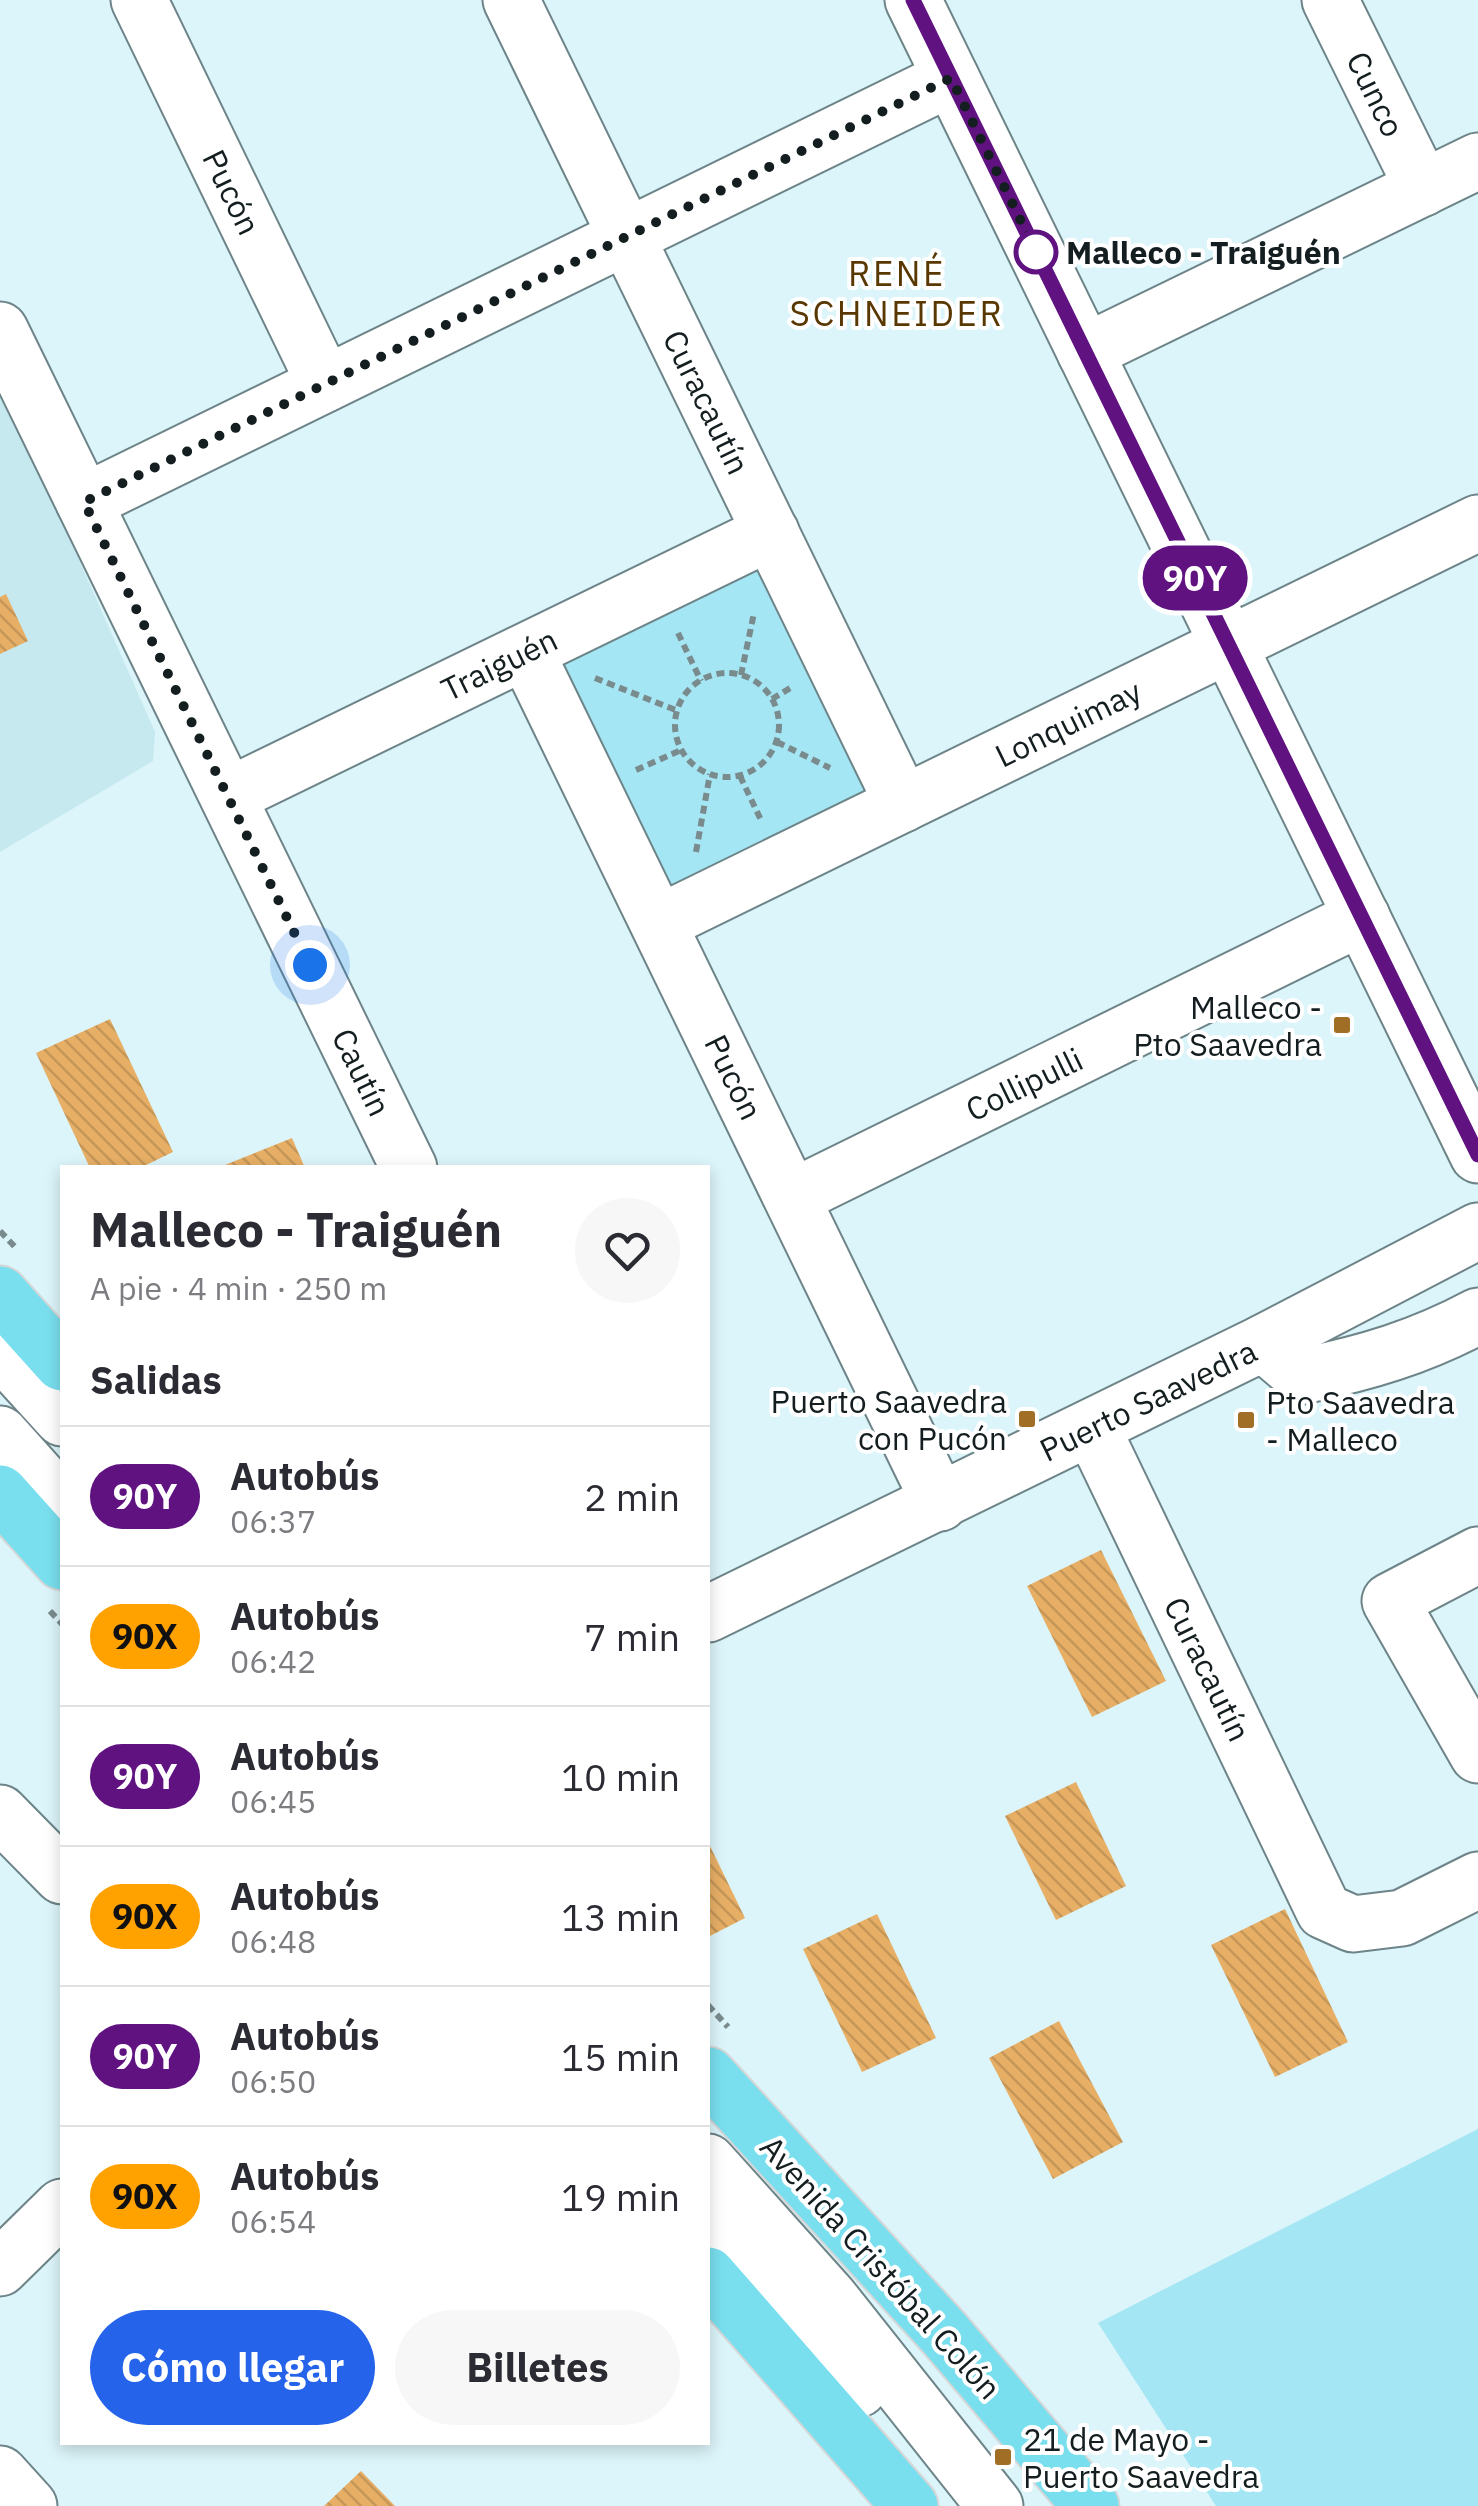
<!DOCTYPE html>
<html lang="es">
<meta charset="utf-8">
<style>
:root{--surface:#fff;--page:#f7f7f7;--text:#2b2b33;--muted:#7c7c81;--line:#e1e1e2;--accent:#2563eb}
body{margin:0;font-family:"IBM Plex Sans",sans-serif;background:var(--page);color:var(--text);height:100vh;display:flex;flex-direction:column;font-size:38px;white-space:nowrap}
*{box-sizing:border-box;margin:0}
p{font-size:32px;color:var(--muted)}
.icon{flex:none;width:55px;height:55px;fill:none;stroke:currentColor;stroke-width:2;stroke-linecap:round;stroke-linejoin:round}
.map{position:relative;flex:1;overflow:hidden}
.side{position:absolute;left:60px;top:1165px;width:650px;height:1280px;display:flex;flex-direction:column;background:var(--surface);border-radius:0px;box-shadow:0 5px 15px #0003}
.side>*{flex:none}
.badge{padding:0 20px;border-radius:32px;font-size:35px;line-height:65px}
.you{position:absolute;width:50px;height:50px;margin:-25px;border:8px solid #fff;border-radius:50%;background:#1a73e8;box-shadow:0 0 0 15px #1a73e833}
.map>.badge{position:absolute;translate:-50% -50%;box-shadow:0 0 0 5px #fff}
h2{padding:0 30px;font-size:38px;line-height:90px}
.round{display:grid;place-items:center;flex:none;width:105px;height:105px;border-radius:52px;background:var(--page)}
.head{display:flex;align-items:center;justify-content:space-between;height:170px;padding:0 30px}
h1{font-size:48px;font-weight:800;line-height:75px}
.cta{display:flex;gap:20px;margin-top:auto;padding:20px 30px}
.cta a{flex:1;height:115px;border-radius:60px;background:var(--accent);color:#fff;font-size:40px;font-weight:800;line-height:115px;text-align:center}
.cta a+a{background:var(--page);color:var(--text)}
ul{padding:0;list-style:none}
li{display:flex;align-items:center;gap:30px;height:140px;padding:0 30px;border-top:2px solid var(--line)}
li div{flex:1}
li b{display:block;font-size:38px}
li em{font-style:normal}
li .badge{min-width:110px;font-weight:700;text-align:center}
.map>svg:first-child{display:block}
.built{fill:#c6e9f0}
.park{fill:#a4e6f3}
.building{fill:url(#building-back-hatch)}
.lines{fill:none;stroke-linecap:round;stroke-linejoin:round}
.minor-casing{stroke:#6d8488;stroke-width:59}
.major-casing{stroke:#d5d6d7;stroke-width:59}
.path{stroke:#7a8b8e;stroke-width:6;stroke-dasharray:8 5;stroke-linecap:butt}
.minor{stroke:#fff;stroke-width:55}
.major{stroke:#79dfee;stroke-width:55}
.line-casing{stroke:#fff;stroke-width:22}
.line{stroke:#5f1280;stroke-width:15}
.walk{stroke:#141d1f;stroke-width:10;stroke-dasharray:0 18}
.stop-dot{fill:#fff;stroke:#5f1280;stroke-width:5}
.poi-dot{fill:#a06e24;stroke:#fff;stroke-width:4}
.labels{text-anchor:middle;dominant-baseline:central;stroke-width:8;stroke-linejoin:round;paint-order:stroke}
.street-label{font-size:32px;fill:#141d1f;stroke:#fff}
.stop-label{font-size:32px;font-weight:bold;fill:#141d1f;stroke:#fff;text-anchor:start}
.poi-label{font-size:32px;fill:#141d1f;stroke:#fff;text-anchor:end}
.neighbourhood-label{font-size:35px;letter-spacing:2.5px;fill:#583700;stroke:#fff}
</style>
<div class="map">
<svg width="1478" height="2506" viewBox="0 0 1478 2506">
<defs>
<pattern id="building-back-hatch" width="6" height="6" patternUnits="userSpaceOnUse" patternTransform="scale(2.5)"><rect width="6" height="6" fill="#e7af66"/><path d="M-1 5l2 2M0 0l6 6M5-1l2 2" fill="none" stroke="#c59658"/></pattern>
</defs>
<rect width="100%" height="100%" fill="#dcf5fa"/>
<path class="built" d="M 0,397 L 57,510 L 155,732 L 153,761 L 0,852 Z"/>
<g class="park">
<path d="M 766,566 L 875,792 L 661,894 L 553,668 Z"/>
<path d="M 1478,2129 L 1478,2506 L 1216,2506 L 1098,2323 Z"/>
</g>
<g class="building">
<path d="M 6,594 L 28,641 L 0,654 L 0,597 Z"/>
<path d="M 110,1019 L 173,1152 L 140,1168 L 90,1168 L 36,1053 Z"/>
<path d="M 292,1138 L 305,1168 L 220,1168 L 220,1167 Z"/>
<path d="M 1101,1550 L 1166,1681 L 1092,1717 L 1027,1586 Z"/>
<path d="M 1076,1782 L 1126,1886 L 1056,1920 L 1005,1816 Z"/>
<path d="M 708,1842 L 745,1918 L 708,1937 Z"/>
<path d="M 1285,1909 L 1348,2042 L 1275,2077 L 1211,1945 Z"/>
<path d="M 877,1914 L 936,2038 L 862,2072 L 803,1949 Z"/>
<path d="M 1059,2021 L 1123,2142 L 1053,2179 L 989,2058 Z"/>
<path d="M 361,2471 L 395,2506 L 324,2506 Z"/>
</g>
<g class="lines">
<defs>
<g id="minor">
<path d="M 139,0 L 325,384"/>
<path d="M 511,0 L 903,804"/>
<path d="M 913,0 L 1478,1155"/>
<path d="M 1330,0 L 1423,188"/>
<path d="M 0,330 L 409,1168"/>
<path d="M 1085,352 L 1478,161"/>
<path d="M 84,502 L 951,78"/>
<path d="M 526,652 L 940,1503"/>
<path d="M 228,796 L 771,532"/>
<path d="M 659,923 L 1478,523"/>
<path d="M 793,1197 L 1362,917"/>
<path d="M 1263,1343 L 1302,1376 C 1366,1363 1420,1347 1478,1316"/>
<path d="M 0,1350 L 62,1418"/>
<path d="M 1092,1428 L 1324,1911 L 1353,1924 L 1402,1918 L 1478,1880"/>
<path d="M 0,1434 L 62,1503"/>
<path d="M 1478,1555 L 1390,1601 L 1478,1755"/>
<path d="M 708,1614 L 1263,1343 L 1478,1231"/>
<path d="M 0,1813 L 62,1876"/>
<path d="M 708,2162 L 830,2298 L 995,2506"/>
<path d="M 708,2220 L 859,2389"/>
<path d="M 0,2268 L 62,2207"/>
<path d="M 0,2474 L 29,2506"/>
</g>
<g id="major">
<path d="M 0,1294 L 62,1363"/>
<path d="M 0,1493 L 62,1562"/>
<path d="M 708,2075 L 944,2333 L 1091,2506"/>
<path d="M 708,2275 L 910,2506"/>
</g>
</defs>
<use href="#minor" class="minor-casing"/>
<use href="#major" class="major-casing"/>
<g class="path">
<path d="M 678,633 L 701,681"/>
<circle cx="727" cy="725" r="52"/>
<path d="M 741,675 L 754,613"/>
<path d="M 595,678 L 678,711"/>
<path d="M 772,699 L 792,687"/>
<path d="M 777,742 L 830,768"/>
<path d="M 636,770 L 681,750"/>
<path d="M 740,776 L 761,820"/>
<path d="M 696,852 L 710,774"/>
<path d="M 0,1231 L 15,1247"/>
<path d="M 50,1611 L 62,1624"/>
<path d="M 708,2005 L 728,2027"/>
</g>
<use href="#minor" class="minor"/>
<use href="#major" class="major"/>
</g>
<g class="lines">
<defs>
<path id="line" d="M 913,0 L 1478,1155"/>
</defs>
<use href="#line" class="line-casing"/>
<use href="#line" class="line"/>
<path class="walk" d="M 310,965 L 84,502 L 951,78 L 1036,252"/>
</g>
<circle class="stop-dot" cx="1036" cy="252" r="20"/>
<g class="poi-dot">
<rect x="1332" y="1015" width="20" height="20" rx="5"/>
<rect x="1017" y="1409" width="20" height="20" rx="5"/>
<rect x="1236" y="1410" width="20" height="20" rx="5"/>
<rect x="993" y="2447" width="20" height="20" rx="5"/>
</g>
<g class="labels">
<g class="street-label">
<text transform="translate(1376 94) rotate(64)">Cunco</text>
<text transform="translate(232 192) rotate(64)">Pucón</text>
<text transform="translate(707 402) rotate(64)">Curacautín</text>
<text transform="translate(499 664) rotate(-26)">Traiguén</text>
<text transform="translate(1068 723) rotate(-26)">Lonquimay</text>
<text transform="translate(362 1072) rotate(64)">Cautín</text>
<text transform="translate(734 1077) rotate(64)">Pucón</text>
<text transform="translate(1024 1084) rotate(-26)">Collipulli</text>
<text transform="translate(1148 1400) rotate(-26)">Puerto Saavedra</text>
<text transform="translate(1208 1669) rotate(64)">Curacautín</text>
<text transform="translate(881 2267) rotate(48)">Avenida Cristóbal Colón</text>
</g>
<g class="stop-label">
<text x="1066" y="252">Malleco - Traiguén</text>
</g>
<g class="poi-label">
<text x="1322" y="1007">Malleco -<tspan x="1322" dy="37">Pto Saavedra</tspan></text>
<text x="1007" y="1401">Puerto Saavedra<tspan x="1007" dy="37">con Pucón</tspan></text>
<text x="1266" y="1402" text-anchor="start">Pto Saavedra<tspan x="1266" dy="37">- Malleco</tspan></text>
<text x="1023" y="2439" text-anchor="start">21 de Mayo -<tspan x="1023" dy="37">Puerto Saavedra</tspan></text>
</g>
<g class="neighbourhood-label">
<text x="897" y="273">RENÉ<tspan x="897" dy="40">SCHNEIDER</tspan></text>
</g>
</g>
</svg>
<div class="you" style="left:310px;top:965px"></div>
<b class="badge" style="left:1195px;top:578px;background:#5f1280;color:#fff">90Y</b>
<section class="side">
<div class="head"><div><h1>Malleco - Traiguén</h1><p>A pie · 4 min · 250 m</p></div><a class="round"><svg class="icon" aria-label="heart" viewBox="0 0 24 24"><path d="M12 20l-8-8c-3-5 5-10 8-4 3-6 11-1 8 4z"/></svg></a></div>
<h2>Salidas</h2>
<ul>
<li><span class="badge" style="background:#5f1280;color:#fff">90Y</span><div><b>Autobús</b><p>06:37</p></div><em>2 min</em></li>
<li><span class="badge" style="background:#ffa200;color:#111">90X</span><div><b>Autobús</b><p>06:42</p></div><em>7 min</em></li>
<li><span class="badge" style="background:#5f1280;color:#fff">90Y</span><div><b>Autobús</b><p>06:45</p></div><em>10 min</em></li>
<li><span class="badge" style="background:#ffa200;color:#111">90X</span><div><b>Autobús</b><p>06:48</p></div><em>13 min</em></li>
<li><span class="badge" style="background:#5f1280;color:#fff">90Y</span><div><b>Autobús</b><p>06:50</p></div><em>15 min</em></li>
<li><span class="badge" style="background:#ffa200;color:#111">90X</span><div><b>Autobús</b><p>06:54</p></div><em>19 min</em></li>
</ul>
<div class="cta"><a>Cómo llegar</a><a>Billetes</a></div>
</section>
</div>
